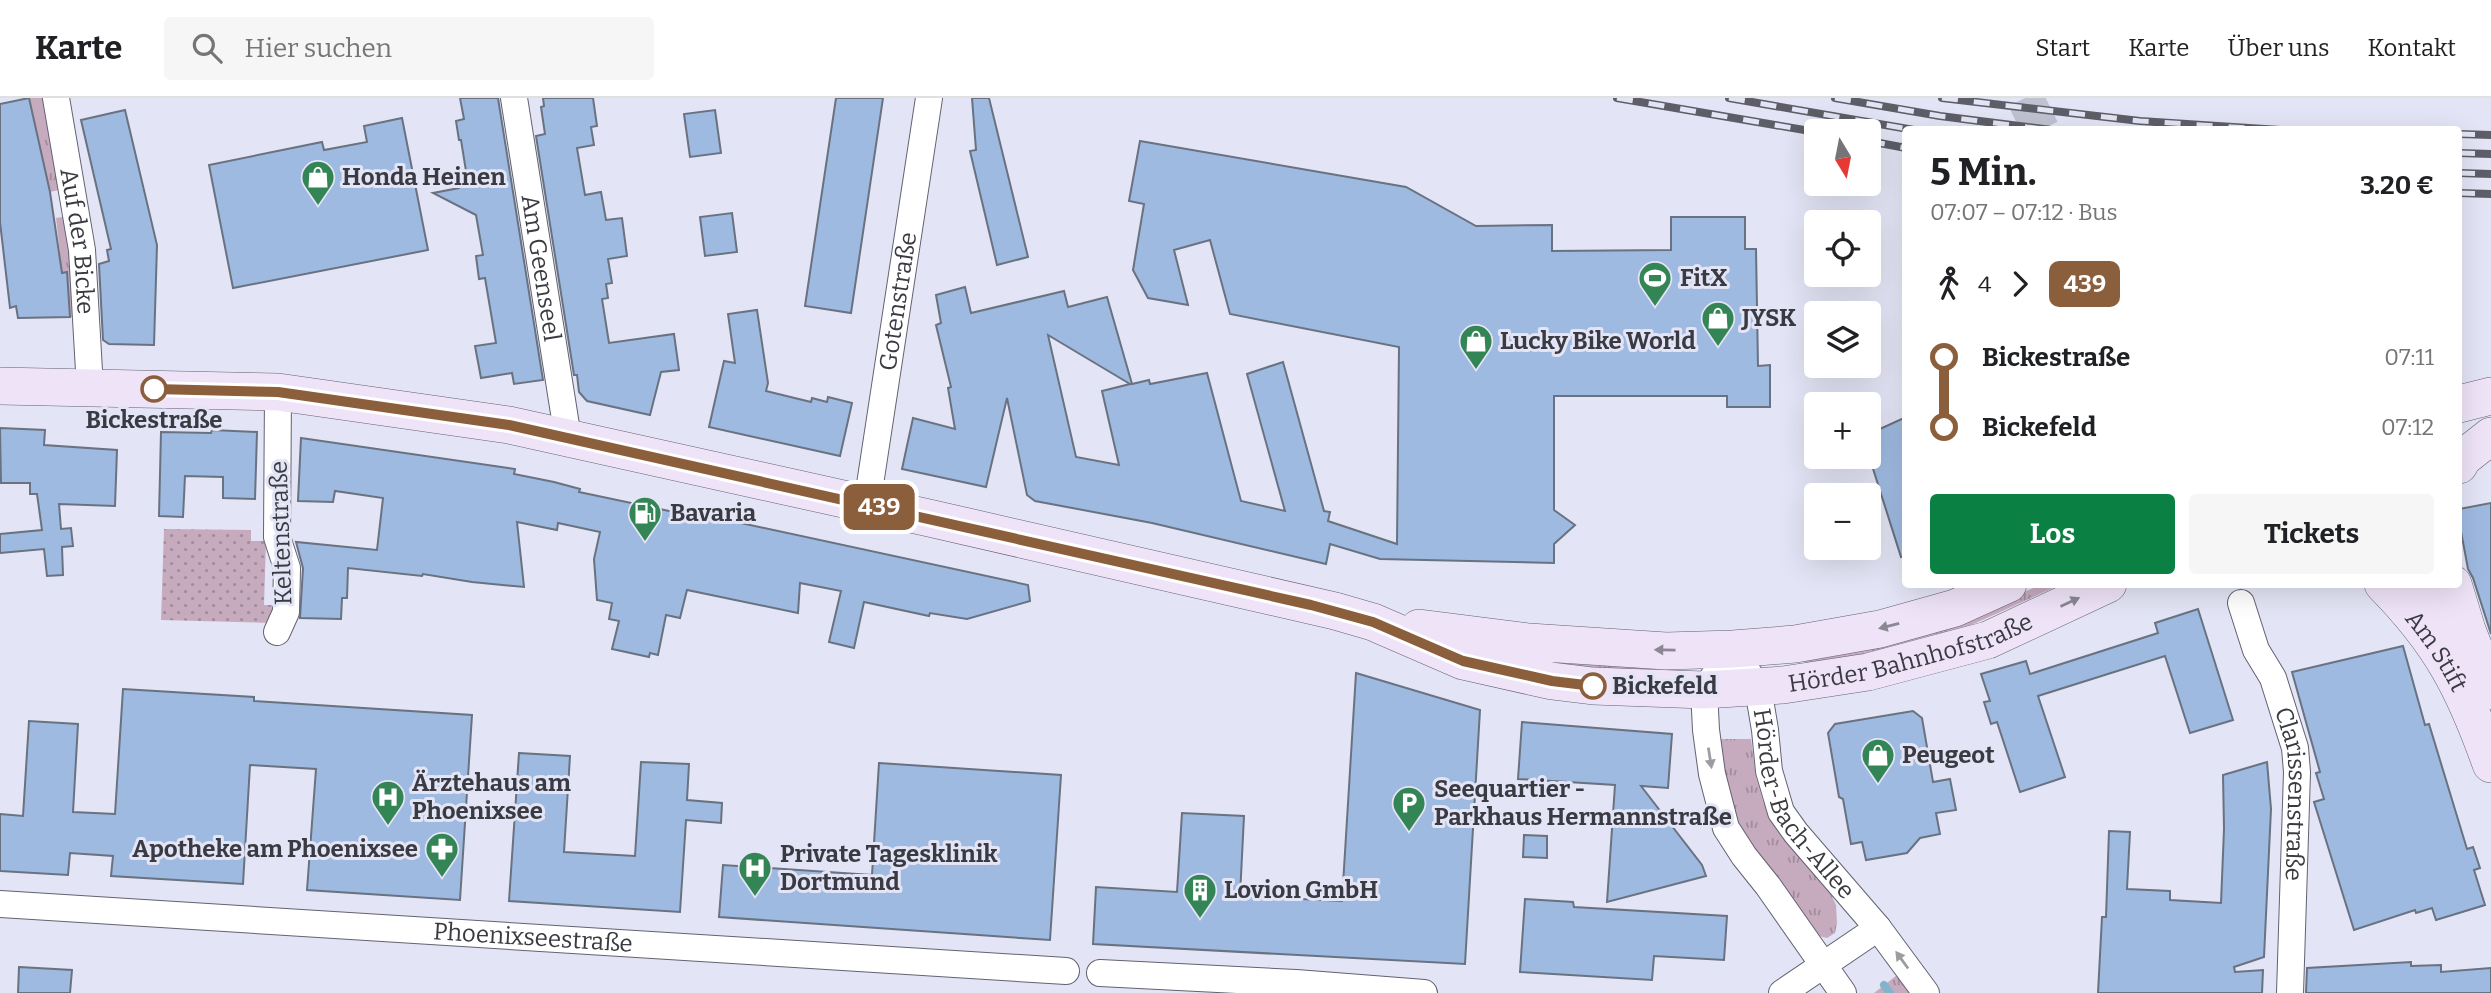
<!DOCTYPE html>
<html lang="de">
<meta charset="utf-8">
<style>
:root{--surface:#fff;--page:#f6f6f6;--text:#202124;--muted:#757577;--line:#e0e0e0;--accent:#0b8043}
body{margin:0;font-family:Bitter,serif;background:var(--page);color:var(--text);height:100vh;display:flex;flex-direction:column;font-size:26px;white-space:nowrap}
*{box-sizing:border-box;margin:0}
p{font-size:23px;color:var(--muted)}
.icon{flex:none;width:38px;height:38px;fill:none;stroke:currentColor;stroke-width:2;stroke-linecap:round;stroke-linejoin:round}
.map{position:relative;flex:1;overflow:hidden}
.details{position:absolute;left:1902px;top:28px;width:560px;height:462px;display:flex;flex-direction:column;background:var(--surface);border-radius:7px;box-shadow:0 7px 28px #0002}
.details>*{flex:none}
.badge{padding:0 14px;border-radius:10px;font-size:24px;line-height:46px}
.needle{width:46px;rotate:170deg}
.controls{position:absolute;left:1804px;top:21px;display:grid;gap:14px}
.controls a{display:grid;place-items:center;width:77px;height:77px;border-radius:7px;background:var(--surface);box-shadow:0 7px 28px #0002;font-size:35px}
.map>.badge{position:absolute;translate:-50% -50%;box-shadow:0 0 0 4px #fff}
.legs{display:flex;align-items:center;gap:10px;height:77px;padding:0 28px;font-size:23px}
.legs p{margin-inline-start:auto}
.overview{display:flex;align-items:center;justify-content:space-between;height:119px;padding:0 28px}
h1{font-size:38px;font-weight:700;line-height:52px}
.cta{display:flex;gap:14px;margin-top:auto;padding:14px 28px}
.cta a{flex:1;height:80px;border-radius:7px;background:var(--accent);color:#fff;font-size:28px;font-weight:700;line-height:80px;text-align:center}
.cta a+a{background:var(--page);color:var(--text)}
ul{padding:0 28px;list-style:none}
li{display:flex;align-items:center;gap:24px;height:70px;font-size:26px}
li i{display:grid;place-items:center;width:10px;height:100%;margin:0 9px;background:currentColor}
li i::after{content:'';width:18px;height:18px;margin:-9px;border:5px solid;border-radius:50%;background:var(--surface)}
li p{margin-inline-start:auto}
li:first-child i{background:linear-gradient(#0000 50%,currentColor 0)}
li:last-child i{background:linear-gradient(currentColor 50%,#0000 0)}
header{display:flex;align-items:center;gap:42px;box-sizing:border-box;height:98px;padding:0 35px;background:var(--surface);border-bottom:2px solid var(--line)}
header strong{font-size:33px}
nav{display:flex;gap:38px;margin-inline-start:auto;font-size:24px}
.search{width:490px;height:63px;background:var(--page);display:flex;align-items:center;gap:18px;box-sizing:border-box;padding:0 24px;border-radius:7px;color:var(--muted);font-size:26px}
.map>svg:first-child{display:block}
.grass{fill:url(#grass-tufts)}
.park{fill:url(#park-dots)}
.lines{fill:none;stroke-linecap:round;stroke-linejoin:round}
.stream{stroke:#83b4ce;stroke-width:8}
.building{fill:#9fbae1;stroke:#697280;stroke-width:2;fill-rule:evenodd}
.secondary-tunnel{stroke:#c1c2d1;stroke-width:37;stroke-dasharray:37 18;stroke-linecap:butt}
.street-casing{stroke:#626271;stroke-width:28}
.secondary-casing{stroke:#626271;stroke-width:38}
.street{stroke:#fff;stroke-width:26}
.secondary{stroke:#eee3f7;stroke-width:37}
.rail-casing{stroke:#5d5e67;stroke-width:8}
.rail{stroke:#e3e4f5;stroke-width:5;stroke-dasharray:16;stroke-linecap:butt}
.oneway{fill:#8b8793}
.oneway2{fill:#9c9da0}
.line-1-casing{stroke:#fff;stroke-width:16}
.line-1{stroke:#8b5e3c;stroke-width:10}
.stop-1-dot{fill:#fff;stroke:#8b5e3c;stroke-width:3.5}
.labels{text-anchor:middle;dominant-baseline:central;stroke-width:6;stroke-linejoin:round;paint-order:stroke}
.poi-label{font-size:24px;font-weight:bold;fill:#3a3b42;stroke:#e3e4f5;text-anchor:start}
.street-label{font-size:24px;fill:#3a3b42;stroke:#e3e4f5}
.stop-label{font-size:24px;font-weight:bold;fill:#3a3b42;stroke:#e3e4f5}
</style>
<header>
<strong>Karte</strong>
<div class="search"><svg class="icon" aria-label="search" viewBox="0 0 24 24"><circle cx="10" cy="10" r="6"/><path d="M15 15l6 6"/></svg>Hier suchen</div>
<nav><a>Start</a><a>Karte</a><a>Über uns</a><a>Kontakt</a></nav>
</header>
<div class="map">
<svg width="2491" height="895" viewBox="0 0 2491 895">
<defs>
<pattern id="grass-tufts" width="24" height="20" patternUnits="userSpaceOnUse" patternTransform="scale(1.75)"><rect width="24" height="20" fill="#c6aabe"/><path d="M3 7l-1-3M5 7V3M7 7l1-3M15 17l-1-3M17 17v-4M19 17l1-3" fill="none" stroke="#a28c9c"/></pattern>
<pattern id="park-dots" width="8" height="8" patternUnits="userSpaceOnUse" patternTransform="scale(1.75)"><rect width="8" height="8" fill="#c6aabe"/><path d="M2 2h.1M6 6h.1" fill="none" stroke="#a28c9c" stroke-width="1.8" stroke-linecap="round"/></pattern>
</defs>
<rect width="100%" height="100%" fill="#e3e4f5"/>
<g class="grass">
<path d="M 29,0 L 46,0 L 63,91 L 50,94 Z"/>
<path d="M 68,118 L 79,219 L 67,219 L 56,120 Z"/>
<path d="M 2041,487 L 2060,487 L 1969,528 L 1806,573 L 1805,560 L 2019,496 Z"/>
<path d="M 1559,559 L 1657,562 L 1657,572 L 1625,573 L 1562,566 L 1558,565 Z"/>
<path d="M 1718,641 L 1751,641 L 1756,679 L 1763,703 L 1779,729 L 1828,790 L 1836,807 L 1837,825 L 1835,835 L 1827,840 L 1815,837 L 1800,820 L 1728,710 Z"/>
<path d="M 1901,874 L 1916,895 L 1874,895 Z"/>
</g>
<path class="park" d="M 164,431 L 251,432 L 251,443 L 266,443 L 264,507 L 272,507 L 272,525 L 161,522 Z"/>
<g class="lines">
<path class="stream" d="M 1884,887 L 1890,895"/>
</g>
<g class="building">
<path d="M 29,0 L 50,94 L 62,175 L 67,174 L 70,219 L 18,220 L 16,208 L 10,210 L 0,124 L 0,6 Z"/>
<path d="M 460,0 L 498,0 L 543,282 L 514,286 L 512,275 L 481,280 L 475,248 L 496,245 L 485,180 L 479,181 L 476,158 L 483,157 L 476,117 L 433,95 L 459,90 L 466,73 L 461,42 L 459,42 L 456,23 L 464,21 Z"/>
<path d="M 543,0 L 593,0 L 597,28 L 591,29 L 594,47 L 577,50 L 585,97 L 601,94 L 606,122 L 622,120 L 627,158 L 608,161 L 612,185 L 606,186 L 608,200 L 602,201 L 609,245 L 674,236 L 679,272 L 661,274 L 650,317 L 587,303 L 579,294 L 577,277 L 574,277 L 536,38 L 545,36 L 541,9 L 544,8 Z"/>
<path d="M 836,0 L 883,0 L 851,215 L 805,208 Z"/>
<path d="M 972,0 L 989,0 L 1028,159 L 997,167 L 970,53 L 976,52 Z"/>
<path d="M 125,12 L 157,147 L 154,247 L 109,246 L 103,242 L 99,166 L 109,163 L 107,152 L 111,151 L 81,22 Z"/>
<path d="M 715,12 L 721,55 L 690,59 L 684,16 Z"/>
<path d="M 402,20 L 428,152 L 233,190 L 209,67 L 322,44 L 324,52 L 367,44 L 364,28 Z"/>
<path d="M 1140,43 L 1406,89 L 1476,128 L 1552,127 L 1552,153 L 1671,152 L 1671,119 L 1745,119 L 1745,151 L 1756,151 L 1758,268 L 1770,267 L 1770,309 L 1727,309 L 1727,298 L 1554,298 L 1554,412 L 1575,427 L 1554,446 L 1554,465 L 1380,461 L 1330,446 L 1326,466 L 1152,425 L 1035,403 L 1027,397 L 1007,300 L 986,389 L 902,371 L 913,320 L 955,331 L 948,290 L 951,289 L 936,227 L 941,225 L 936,197 L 965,189 L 971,215 L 1064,193 L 1068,209 L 1107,199 L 1132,286 L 1149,282 L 1150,286 L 1207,275 L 1241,403 L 1285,413 L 1247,276 L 1283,264 L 1324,413 L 1330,414 L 1328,423 L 1397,446 L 1399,249 L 1230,216 L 1210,142 L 1174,152 L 1188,207 L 1148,200 L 1133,172 L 1144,106 L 1129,103 ZM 1048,237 L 1130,286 L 1102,293 L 1119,367 L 1076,359 Z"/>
<path d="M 732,115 L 737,154 L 705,158 L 700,119 Z"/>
<path d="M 757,212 L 768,285 L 766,293 L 811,304 L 812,300 L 827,304 L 828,299 L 852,305 L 840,358 L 709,329 L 724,263 L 735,265 L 728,216 Z"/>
<path d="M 1906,319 L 1906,458 L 1901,459 L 1869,358 L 1869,336 Z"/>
<path d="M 0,330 L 45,332 L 44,347 L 117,352 L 115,408 L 59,406 L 61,431 L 71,430 L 73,448 L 62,449 L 63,477 L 47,478 L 44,451 L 0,455 L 0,436 L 42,432 L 37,396 L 30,396 L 30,385 L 1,385 Z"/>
<path d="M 212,332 L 257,334 L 255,401 L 223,400 L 223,379 L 185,378 L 183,419 L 159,418 L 161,334 L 211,335 Z"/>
<path d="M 301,340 L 515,371 L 514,376 L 554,384 L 580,391 L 579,394 L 712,422 L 713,419 L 1028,487 L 1030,503 L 967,521 L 930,515 L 929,518 L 864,504 L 854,550 L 829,544 L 841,493 L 800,485 L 798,515 L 687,492 L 680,520 L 666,517 L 658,557 L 650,555 L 649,559 L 612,551 L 619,523 L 609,521 L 612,505 L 597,502 L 594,461 L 600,434 L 558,425 L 557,432 L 517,424 L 524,489 L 472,484 L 423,476 L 422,478 L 348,470 L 347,500 L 342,500 L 341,521 L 300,520 L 303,470 L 296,444 L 377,452 L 383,400 L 335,393 L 333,404 L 298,403 Z"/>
<path d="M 2491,405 L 2491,536 L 2473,480 L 2468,471 L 2459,423 L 2459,411 Z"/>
<path d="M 2198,511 L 2233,622 L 2190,635 L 2165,558 L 2038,598 L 2065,679 L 2020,694 L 1997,624 L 1991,626 L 1984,604 L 1990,603 L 1981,576 L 2026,563 L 2030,576 L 2158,535 L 2155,525 Z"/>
<path d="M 2403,548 L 2425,627 L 2429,626 L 2467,751 L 2473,749 L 2480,770 L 2474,772 L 2485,807 L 2436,822 L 2432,810 L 2416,815 L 2415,812 L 2354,832 L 2314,704 L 2324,701 L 2316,675 L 2320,674 L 2292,574 Z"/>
<path d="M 1356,575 L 1480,612 L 1465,866 L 1093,846 L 1096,789 L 1177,794 L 1182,715 L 1244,718 L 1240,798 L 1342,803 Z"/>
<path d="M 123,591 L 254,599 L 254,603 L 472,617 L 460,802 L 307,792 L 316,671 L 250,667 L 243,786 L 111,778 L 113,758 L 70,755 L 68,777 L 0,773 L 0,716 L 23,718 L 29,623 L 78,626 L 73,714 L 115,716 Z"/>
<path d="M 1913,613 L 1922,620 L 1933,684 L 1950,681 L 1956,712 L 1936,715 L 1940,736 L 1920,740 L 1907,755 L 1866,762 L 1862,744 L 1851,746 L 1843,701 L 1839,699 L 1828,635 L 1835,626 Z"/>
<path d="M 1522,624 L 1672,636 L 1668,690 L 1641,688 L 1702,767 L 1706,778 L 1607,804 L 1615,687 L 1518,681 Z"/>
<path d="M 519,655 L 570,658 L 564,754 L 635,758 L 641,664 L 689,666 L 687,702 L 722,705 L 721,725 L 686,722 L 680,814 L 509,803 Z"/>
<path d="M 2267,664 L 2271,711 L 2264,859 L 2234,869 L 2235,874 L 2263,872 L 2262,895 L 2098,895 L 2102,819 L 2106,819 L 2109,733 L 2130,734 L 2127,791 L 2170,793 L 2170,802 L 2221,805 L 2224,731 L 2223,677 Z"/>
<path d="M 879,665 L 1061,677 L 1050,842 L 719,819 L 723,767 L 872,777 Z"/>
<path d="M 1524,737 L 1547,738 L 1547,760 L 1523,759 Z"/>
<path d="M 1525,801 L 1573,804 L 1574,809 L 1727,818 L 1724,862 L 1654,858 L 1652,882 L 1520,874 Z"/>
<path d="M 2411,864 L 2411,868 L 2441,867 L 2441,874 L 2491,870 L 2491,895 L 2306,895 L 2307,870 Z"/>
<path d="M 19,869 L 72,872 L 70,895 L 18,895 Z"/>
</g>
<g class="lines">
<path class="secondary-tunnel" d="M 2025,0 L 2041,32"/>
<defs>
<g id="street">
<path id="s1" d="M 56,0 L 82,152 L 90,290"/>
<path id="s2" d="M 514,0 L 568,340"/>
<path id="s3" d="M 867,406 L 929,0"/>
<path id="s4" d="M 2241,505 L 2256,552 L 2273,580 L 2295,650 L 2297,674 L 2290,895"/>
<path d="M 277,534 L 286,514 L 287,470 L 277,439 L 278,294"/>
<path id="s5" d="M 0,806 L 1066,873"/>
<path d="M 1100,875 L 1296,885 L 1424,895"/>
<path d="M 1782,895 L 1878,830"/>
<path id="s6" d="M 1843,895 L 1768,788 L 1744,758 L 1726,730 L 1712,676 L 1706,632 L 1704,592 L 1733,551 L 1758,590 L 1765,632 L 1769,673 L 1781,714 L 1796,735 L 1878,830 L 1926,895"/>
</g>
<g id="secondary">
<path id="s7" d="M 0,288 L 278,294 L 509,327 L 929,420 L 1335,513 L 1373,524 L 1463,563 L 1552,583 L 1593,588 L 1704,592 L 1783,587 L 1868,574 L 1988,542 L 2108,486"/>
<path d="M 2459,306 L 2491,298"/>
<path d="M 2459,367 L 2463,360 L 2491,338"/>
<path id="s8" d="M 2383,486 C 2441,545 2464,590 2491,666"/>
<path d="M 2420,486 L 2464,528"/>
<path d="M 2453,486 L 2467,532 L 2491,593"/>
<path d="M 1419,530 L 1529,544 L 1666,553 L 1733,551 L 1795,546 L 1880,531 L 1955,510 L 2008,486"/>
</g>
</defs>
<use href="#street" class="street-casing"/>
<use href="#secondary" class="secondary-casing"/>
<use href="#street" class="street"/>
<use href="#secondary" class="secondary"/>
<defs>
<g id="rail">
<path d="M 1617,0 L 1816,34"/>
<path d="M 1729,0 L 1914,32"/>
<path d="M 1835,0 L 1940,18 L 2051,32"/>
<path d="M 1942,0 L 2140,23 L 2280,32"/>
<path d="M 2459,36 L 2491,37"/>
<path d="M 1869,43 L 1906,50"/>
<path d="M 2459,55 L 2491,56"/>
<path d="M 2459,75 L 2491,76"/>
<path d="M 2459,95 L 2491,96"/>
</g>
</defs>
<use href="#rail" class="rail-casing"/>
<use href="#rail" class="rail"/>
</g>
<defs><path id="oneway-solid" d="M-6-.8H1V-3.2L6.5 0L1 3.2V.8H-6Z" transform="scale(1.75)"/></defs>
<g class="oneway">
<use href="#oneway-solid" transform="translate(2070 504) rotate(-25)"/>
<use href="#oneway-solid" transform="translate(1889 528) rotate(166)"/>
<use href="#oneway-solid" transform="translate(1665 552) rotate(-179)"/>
</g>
<g class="oneway2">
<use href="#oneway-solid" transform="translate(1710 660) rotate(81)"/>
<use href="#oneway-solid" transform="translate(1902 862) rotate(-126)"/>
</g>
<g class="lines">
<defs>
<path id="line-1" d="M 154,291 L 278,294 L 509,327 L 1311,507 L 1373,524 L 1463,563 L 1552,583 L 1593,588"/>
</defs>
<use href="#line-1" class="line-1-casing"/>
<use href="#line-1" class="line-1"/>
</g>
<defs>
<symbol id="shop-pin" viewBox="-11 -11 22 30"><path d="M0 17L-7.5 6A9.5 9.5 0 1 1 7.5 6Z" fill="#348556" stroke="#e3e4f5"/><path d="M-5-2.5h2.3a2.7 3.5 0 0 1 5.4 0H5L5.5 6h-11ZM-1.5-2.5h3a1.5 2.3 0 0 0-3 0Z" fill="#fff"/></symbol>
<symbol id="stadium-pin" viewBox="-11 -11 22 30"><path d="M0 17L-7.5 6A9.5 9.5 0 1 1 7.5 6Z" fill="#348556" stroke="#e3e4f5"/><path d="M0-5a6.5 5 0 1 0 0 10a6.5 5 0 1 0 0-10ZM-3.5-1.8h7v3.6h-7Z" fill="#fff"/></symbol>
<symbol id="fuel-pin" viewBox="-11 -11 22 30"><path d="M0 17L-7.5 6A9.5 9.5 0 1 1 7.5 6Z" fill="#348556" stroke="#e3e4f5"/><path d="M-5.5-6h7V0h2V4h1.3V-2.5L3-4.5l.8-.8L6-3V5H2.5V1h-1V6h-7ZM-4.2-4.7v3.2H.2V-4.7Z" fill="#fff"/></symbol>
<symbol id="hospital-pin" viewBox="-11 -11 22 30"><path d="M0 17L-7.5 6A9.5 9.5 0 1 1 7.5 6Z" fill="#348556" stroke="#e3e4f5"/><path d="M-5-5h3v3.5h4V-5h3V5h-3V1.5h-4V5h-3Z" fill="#fff"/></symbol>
<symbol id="parking-pin" viewBox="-11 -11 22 30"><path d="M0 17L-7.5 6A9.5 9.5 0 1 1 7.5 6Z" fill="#348556" stroke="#e3e4f5"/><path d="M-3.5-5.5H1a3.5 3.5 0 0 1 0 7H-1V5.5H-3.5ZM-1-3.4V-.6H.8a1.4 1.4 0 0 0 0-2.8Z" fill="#fff"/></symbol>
<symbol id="pharmacy-pin" viewBox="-11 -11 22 30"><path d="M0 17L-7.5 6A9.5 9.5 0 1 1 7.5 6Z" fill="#348556" stroke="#e3e4f5"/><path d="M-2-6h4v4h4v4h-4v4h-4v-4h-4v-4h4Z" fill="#fff"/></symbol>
<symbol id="building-pin" viewBox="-11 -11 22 30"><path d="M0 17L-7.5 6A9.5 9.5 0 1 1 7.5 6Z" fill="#348556" stroke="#e3e4f5"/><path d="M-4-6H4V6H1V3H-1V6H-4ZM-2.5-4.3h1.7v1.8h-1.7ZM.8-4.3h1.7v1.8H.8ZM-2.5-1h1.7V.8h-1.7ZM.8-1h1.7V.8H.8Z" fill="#fff"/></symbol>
</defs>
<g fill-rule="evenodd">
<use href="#shop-pin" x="299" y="60" width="38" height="52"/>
<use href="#stadium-pin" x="1636" y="161" width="38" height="52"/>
<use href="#shop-pin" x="1699" y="201" width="38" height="52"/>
<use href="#shop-pin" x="1457" y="224" width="38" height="52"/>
<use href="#fuel-pin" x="626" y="396" width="38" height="52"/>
<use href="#shop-pin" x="1859" y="638" width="38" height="52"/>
<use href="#hospital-pin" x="369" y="680" width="38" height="52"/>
<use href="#parking-pin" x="1390" y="686" width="38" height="52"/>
<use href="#pharmacy-pin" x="423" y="732" width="38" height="52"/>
<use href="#hospital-pin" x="736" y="751" width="38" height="52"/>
<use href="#building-pin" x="1181" y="773" width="38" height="52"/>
</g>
<g class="stop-1-dot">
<circle cx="154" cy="291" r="12"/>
<circle cx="1593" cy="588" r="12"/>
</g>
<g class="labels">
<g class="poi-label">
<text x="342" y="79">Honda Heinen</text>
<text x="1680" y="180">FitX</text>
<text x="1742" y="220">JYSK</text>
<text x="1500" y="243">Lucky Bike World</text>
<text x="670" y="415">Bavaria</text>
<text x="1902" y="657">Peugeot</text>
<text x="412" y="685">Ärztehaus am<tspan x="412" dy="28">Phoenixsee</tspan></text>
<text x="1434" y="691">Seequartier -<tspan x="1434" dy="28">Parkhaus Hermannstraße</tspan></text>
<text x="418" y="751" text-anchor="end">Apotheke am Phoenixsee</text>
<text x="780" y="756">Private Tagesklinik<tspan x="780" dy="28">Dortmund</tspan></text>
<text x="1224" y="792">Lovion GmbH</text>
</g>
<g class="street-label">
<text stroke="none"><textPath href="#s1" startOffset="145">Auf der Bicke</textPath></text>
<text stroke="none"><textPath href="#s2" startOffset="172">Am Geenseel</textPath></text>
<text stroke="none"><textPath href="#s3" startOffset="205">Gotenstraße</textPath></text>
<text transform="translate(281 435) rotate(-92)">Keltenstraße</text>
<text stroke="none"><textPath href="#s7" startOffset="1950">Hörder Bahnhofstraße</textPath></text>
<text stroke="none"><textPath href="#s8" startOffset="86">Am Stift</textPath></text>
<text stroke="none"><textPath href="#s4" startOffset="201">Clarissenstraße</textPath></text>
<text stroke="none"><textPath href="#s6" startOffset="567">Hörder-Bach-Allee</textPath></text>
<text stroke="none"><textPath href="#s5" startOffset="534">Phoenixseestraße</textPath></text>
</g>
<g class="stop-label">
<text x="154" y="322">Bickestraße</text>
<text x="1612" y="588" text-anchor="start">Bickefeld</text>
</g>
</g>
</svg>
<div class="controls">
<a><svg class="needle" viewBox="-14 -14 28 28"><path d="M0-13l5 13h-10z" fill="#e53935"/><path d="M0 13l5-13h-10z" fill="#757577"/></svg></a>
<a><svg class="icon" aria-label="locate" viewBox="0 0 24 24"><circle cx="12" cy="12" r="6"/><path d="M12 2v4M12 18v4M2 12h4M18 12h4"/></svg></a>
<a><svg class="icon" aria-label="layers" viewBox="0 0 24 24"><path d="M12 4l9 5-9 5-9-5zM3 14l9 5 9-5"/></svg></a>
<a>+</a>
<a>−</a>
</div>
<b class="badge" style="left:879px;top:409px;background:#8b5e3c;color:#fff">439</b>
<section class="details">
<div class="overview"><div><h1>5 Min.</h1><p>07:07 – 07:12 · Bus</p></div><b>3.20 €</b></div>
<div class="legs"><svg class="icon" aria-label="walk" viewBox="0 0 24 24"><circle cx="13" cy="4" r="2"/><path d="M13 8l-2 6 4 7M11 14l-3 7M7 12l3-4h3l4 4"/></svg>4<svg class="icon" aria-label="forward" viewBox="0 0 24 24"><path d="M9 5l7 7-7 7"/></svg><b class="badge" style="background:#8b5e3c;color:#fff">439</b></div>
<ul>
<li><i style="color:#8b5e3c"></i><b>Bickestraße</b><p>07:11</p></li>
<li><i style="color:#8b5e3c"></i><b>Bickefeld</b><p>07:12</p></li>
</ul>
<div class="cta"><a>Los</a><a>Tickets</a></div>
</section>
</div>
